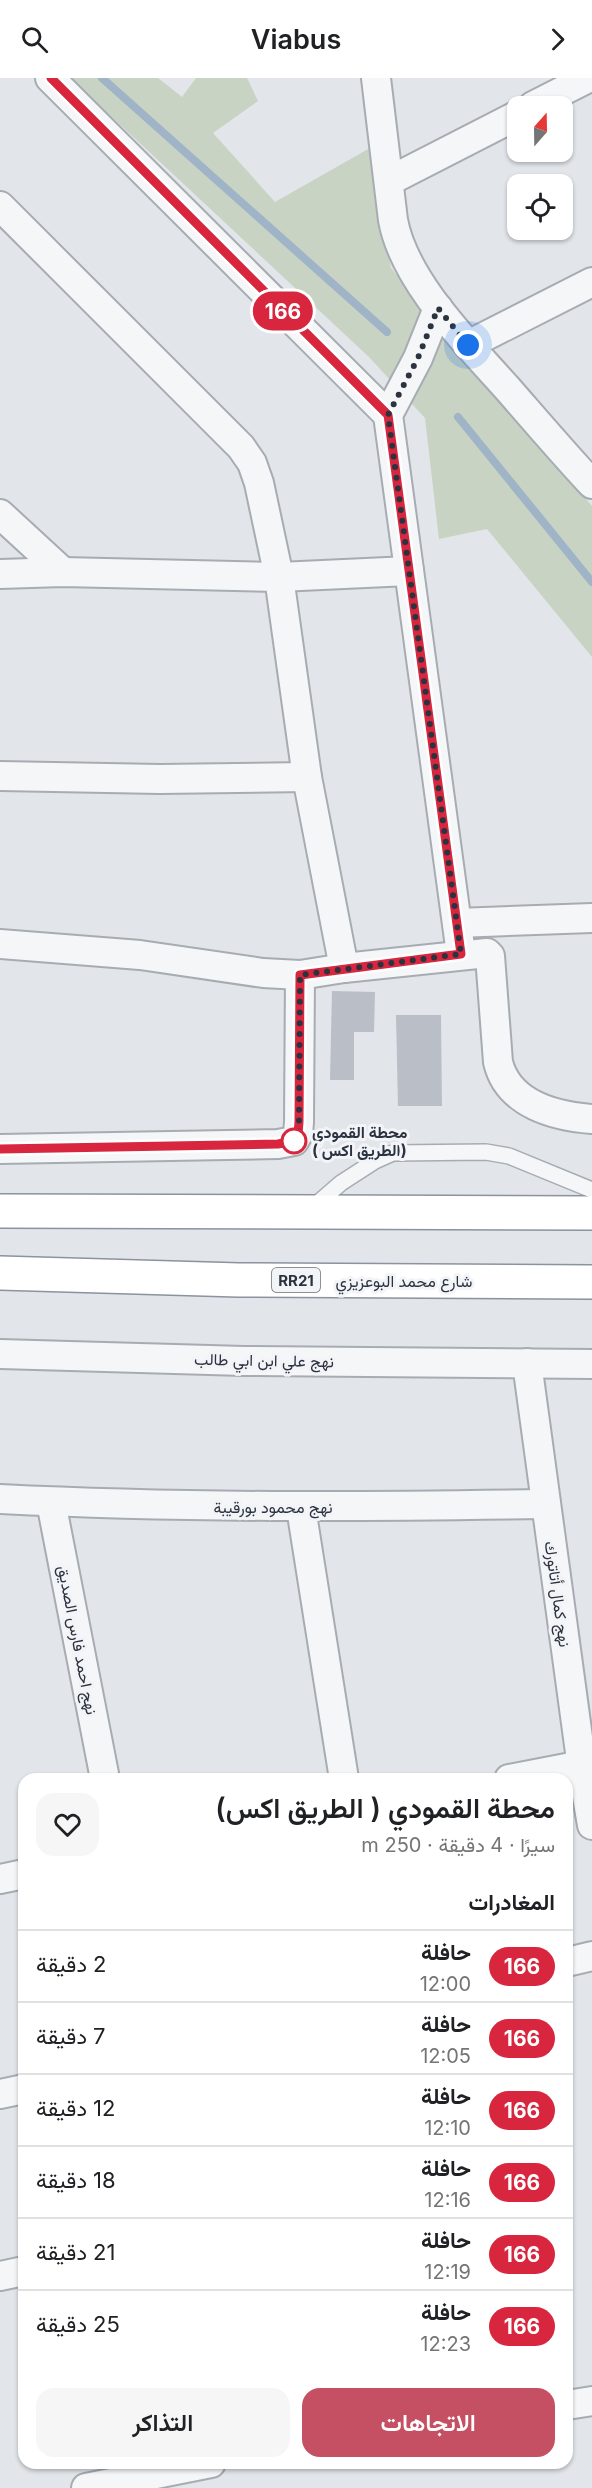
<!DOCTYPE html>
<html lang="ar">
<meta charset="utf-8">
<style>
:root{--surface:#fff;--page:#f6f6f6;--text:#202124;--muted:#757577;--line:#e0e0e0;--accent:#c55064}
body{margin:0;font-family:Inter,Vazirmatn,sans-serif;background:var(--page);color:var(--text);direction:rtl;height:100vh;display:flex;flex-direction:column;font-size:22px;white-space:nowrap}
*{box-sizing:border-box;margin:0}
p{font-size:20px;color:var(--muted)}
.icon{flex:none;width:33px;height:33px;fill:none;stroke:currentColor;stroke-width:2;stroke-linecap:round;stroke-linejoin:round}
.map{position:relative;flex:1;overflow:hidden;direction:ltr}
.details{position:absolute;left:18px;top:1695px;width:555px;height:696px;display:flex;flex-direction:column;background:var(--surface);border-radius:18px;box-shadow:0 2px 4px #0004;direction:rtl}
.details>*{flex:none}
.badge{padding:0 12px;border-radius:20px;font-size:21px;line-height:39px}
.needle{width:39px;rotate:20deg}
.controls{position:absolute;left:507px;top:18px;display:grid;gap:12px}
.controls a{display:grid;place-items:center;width:66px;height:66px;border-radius:12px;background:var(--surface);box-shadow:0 2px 4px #0004;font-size:30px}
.you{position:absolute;width:30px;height:30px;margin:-15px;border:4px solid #fff;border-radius:50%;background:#1a73e8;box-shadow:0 0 0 9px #1a73e833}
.map>.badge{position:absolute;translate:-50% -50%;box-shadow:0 0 0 3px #fff}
h2{padding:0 18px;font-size:22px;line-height:54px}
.round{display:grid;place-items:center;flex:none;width:63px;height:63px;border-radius:18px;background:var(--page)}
.headline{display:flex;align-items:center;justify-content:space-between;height:102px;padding:0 18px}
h1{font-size:28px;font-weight:600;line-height:45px}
.cta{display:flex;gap:12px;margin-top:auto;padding:12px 18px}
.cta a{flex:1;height:69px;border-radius:18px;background:var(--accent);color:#fff;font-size:24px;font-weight:600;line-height:69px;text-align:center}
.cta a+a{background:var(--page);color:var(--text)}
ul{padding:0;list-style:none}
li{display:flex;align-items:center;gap:18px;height:72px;padding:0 18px;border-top:2px solid var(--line)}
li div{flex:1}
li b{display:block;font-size:22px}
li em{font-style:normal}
li .badge{min-width:66px;font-weight:700;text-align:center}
header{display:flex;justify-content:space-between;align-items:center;height:78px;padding:0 18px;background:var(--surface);font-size:27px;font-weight:600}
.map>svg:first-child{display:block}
.green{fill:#c8d3c4}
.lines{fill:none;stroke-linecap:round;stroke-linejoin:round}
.stream{stroke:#a0b4c7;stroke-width:8}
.building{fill:#babec6}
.service-casing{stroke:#a7acb3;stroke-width:18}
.minor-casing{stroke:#a7acb3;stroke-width:32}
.motorway-casing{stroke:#8a939f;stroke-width:36}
.service{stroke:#f4f6f8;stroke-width:15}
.minor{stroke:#f4f6f8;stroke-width:28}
.motorway{stroke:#fff;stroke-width:33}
.line-casing{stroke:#fff;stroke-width:14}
.line{stroke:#d7263d;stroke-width:9}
.walk{stroke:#2b3340;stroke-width:6;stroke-dasharray:0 10.8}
.stop-dot{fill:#fff;stroke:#d7263d;stroke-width:3}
.labels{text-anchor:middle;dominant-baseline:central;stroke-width:6;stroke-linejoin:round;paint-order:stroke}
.shield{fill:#f2f4f7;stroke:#676d77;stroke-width:1.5}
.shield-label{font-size:15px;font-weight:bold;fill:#2b3340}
.stop-label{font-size:16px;font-weight:bold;fill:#2b3340;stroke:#f2f4f7;text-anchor:start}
.street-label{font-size:16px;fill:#2b3340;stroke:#f2f4f7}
</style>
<header><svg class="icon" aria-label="forward" viewBox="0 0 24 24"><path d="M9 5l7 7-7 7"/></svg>Viabus<svg class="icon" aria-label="search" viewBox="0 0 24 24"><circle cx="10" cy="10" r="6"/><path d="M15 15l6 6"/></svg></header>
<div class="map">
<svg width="592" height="2410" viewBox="0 0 592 2410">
<rect width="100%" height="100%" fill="#e2e5e9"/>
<path class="green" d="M 70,0 L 158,0 L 182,19 L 196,0 L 247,0 L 258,23 L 213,55 L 275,124 L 370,70 L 391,190 L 592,428 L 592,579 L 487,451 L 439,461 L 425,340 L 369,279 Z"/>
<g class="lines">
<g class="stream">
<path d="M 102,0 L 387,254"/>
<path d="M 458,339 L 592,504"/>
</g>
</g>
<g class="building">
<path d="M 332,913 L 375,914 L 374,954 L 354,954 L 354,1002 L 330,1002 Z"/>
<path d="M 396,937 L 441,937 L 442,1028 L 398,1028 Z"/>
</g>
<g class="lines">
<defs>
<path id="service" d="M 311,1131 L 341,1105 L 375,1083 L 393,1075 L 486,1074 L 509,1078 L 592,1112"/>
<g id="minor">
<path d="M 50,0 L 388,337"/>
<path d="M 376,0 L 393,142 C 404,203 467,265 507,310 C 535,342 563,375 592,406"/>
<path d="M 533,28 L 588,0"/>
<path d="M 389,103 L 518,37"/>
<path d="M 0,128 L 241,369 L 252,385 L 259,405 L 279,499 L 307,699 L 344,890"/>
<path d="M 438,230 L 418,280 L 388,337 L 461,876"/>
<path d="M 468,267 L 592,204"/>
<path d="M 0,436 L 63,494"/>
<path d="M 0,496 L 63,494 L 279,499 L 409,493"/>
<path d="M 0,698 L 160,701 L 307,699"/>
<path d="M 457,845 L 592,840"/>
<path d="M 0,866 L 140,877 L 263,895 L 300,897 L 344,890 L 487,875 L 490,878 L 498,984 C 508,1026 554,1038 592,1041"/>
<path d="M 0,1071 L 278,1066 L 294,1063 L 298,1056 L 299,1044 L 300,897"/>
<path d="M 0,1276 L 244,1283 L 592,1286"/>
<path d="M 527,1285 L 582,1689 L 592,1747"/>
<path d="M 0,1421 C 183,1430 363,1429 546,1426"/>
<path d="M 51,1424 L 105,1701"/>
<path d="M 301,1430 L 344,1701"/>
<path d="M 509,1701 L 592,1685"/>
<path d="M 0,1801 L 24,1796"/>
<path d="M 567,1884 L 592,1878"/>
<path d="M 0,2016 L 24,2011"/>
<path d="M 0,2198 L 24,2193"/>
<path d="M 567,2327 L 592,2323"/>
<path d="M 86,2410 L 211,2385"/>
</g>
<g id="motorway">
<path d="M 0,1133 L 592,1135"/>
<path d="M 0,1195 L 239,1202 L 592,1204"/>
</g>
</defs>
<use href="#service" class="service-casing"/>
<use href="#minor" class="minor-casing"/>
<use href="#motorway" class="motorway-casing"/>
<use href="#service" class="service"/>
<use href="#minor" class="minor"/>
<use href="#motorway" class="motorway"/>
</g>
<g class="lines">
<defs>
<path id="line" d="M 0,1071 L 278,1066 L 294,1063 L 298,1056 L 299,1044 L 300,897 L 461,876 L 388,337 L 51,0"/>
</defs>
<use href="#line" class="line-casing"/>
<use href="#line" class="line"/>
<path class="walk" d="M 294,1063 L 298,1056 L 299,1044 L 300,897 L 461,876 L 388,337 L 418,280 L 438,230 L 468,267"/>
</g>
<circle class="stop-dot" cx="294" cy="1063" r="12"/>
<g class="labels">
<rect class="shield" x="272" y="1190" width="48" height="24" rx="4.5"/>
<g class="shield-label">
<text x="296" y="1202">RR21</text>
</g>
<g class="stop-label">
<text x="312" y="1054">محطة القمودي<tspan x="312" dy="18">( الطريق اكس)</tspan></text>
</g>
<g class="street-label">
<text x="404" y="1203">شارع محمد البوعزيزي</text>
<text transform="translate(264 1282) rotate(1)">نهج علي ابن ابي طالب</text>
<text x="273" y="1429">نهج محمود بورقيبة</text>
<text transform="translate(558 1516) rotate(82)">نهج كمال أتاتورك</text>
<text transform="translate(78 1562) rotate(79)">نهج احمد فارس الصديق</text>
</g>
</g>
</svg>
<div class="controls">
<a><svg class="needle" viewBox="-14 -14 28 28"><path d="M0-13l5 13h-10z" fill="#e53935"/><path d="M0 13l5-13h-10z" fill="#757577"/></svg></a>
<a><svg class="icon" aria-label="locate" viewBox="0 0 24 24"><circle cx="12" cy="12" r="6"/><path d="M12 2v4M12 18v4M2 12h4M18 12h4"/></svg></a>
</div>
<div class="you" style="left:468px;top:267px"></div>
<b class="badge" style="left:283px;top:233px;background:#d7263d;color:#fff">166</b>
<section class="details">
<div class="headline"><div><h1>محطة القمودي ( الطريق اكس)</h1><p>سيرًا · 4 دقيقة · 250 m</p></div><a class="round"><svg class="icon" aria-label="heart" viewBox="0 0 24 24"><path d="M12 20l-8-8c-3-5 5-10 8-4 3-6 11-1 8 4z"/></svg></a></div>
<h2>المغادرات</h2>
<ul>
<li><span class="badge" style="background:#d7263d;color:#fff">166</span><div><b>حافلة</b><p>12:00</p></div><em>2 دقيقة</em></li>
<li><span class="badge" style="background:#d7263d;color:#fff">166</span><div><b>حافلة</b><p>12:05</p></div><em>7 دقيقة</em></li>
<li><span class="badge" style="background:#d7263d;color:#fff">166</span><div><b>حافلة</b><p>12:10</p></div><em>12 دقيقة</em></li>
<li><span class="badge" style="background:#d7263d;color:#fff">166</span><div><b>حافلة</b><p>12:16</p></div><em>18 دقيقة</em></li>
<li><span class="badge" style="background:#d7263d;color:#fff">166</span><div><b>حافلة</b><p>12:19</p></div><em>21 دقيقة</em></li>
<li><span class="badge" style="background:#d7263d;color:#fff">166</span><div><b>حافلة</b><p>12:23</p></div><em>25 دقيقة</em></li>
</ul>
<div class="cta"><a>الاتجاهات</a><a>التذاكر</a></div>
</section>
</div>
